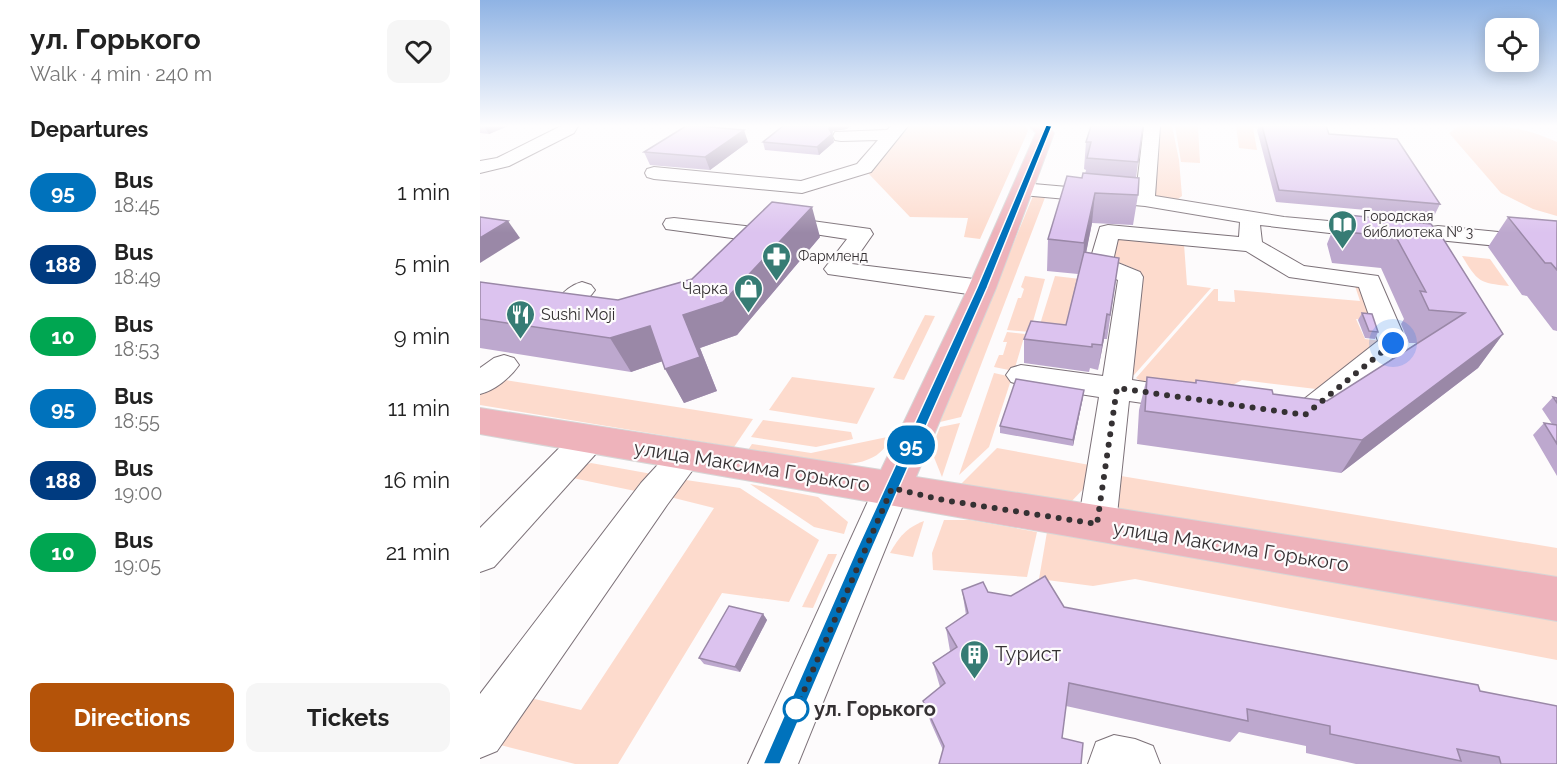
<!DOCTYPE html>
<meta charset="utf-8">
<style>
:root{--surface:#fff;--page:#f6f6f6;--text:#222;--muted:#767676;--accent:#b45309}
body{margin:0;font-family:Raleway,sans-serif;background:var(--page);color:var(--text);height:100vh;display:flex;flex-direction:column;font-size:22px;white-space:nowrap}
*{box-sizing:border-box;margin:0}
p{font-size:20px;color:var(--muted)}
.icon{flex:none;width:33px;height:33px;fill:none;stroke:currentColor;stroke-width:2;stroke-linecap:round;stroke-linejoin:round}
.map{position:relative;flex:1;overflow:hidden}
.sheet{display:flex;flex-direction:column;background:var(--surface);width:480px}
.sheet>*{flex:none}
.badge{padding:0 12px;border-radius:20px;font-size:21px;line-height:39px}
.controls{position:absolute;left:1005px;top:18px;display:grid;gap:12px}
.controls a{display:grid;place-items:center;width:54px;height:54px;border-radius:12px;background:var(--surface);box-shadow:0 3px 15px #0003;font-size:30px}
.you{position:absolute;width:30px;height:30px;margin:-15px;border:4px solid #fff;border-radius:50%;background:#1a73e8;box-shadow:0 0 0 9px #1a73e833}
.map>.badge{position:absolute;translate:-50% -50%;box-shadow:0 0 0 3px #fff}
h2{padding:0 30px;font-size:22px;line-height:54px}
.round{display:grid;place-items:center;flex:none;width:63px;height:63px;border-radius:12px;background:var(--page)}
.headline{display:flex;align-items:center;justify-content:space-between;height:102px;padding:0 30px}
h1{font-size:28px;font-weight:700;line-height:45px}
.button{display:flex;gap:12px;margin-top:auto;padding:12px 30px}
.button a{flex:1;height:69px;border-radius:12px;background:var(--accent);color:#fff;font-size:24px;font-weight:700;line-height:69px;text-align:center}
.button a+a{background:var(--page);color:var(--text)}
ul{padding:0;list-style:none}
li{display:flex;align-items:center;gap:18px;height:72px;padding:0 30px}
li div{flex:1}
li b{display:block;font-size:22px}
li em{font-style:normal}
li .badge{min-width:66px;font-weight:700;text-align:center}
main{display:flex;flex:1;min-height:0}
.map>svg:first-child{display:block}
.green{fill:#fddbcd}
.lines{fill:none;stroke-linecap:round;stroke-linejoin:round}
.minor-casing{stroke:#7c7178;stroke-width:2}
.major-casing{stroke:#d7d6d6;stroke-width:2}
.minor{fill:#fff;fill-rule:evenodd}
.major{fill:#eeb3bb;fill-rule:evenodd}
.wall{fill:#bda8ce}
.shaded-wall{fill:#9a88a7}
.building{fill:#dcc3ef;stroke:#9a88a7;stroke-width:1.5}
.line{fill:#0072bc;stroke:#fff;stroke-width:1.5}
.walk{stroke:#353133;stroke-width:6;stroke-dasharray:0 10.8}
.stop-dot{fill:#fff;stroke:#0072bc;stroke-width:3}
.labels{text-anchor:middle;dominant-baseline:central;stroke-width:4.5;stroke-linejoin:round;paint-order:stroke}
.far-poi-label{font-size:14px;fill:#353133;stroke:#fdfbfc;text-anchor:start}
.poi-label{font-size:16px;fill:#353133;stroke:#fdfbfc;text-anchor:end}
.near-street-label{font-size:20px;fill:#353133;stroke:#fdfbfc}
.near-poi-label{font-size:20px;fill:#353133;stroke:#fdfbfc;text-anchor:start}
.near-stop-label{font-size:20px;font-weight:bold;fill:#353133;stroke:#fdfbfc;text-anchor:start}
</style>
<main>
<section class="sheet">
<div class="headline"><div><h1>ул. Горького</h1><p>Walk · 4 min · 240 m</p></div><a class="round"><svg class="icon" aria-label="heart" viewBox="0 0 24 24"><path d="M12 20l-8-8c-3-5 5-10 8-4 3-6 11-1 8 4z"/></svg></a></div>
<h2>Departures</h2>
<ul>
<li><span class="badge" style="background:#0072bc;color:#fff">95</span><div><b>Bus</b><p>18:45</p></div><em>1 min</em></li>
<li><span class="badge" style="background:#003b80;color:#fff">188</span><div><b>Bus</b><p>18:49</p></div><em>5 min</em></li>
<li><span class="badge" style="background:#00a651;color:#fff">10</span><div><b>Bus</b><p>18:53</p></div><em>9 min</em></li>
<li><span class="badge" style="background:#0072bc;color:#fff">95</span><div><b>Bus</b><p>18:55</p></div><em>11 min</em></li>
<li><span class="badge" style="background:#003b80;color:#fff">188</span><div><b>Bus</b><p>19:00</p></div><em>16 min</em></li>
<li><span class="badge" style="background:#00a651;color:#fff">10</span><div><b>Bus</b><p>19:05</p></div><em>21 min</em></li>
</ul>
<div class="button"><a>Directions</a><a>Tickets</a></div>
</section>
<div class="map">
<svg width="1077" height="764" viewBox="0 0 1077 764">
<rect width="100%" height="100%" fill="#fdfbfc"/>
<g class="green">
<path d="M 430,126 L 546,126 L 548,131 L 500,239 L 484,237 L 488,218 L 430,217 L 388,173 Z"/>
<path d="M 676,126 L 692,126 L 699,160 L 702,196 L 698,199 L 669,197 Z"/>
<path d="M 695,126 L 718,126 L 720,163 L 701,162 Z"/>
<path d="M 756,126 L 806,126 L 808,130 L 773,128 L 777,150 L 759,148 Z"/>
<path d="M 979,126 C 1014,123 1045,127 1077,142 L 1077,216 L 1053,209 L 1021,193 L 969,133 Z"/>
<path d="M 566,195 L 481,417 L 460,422 L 553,196 Z"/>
<path d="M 642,238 L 704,244 L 707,285 L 731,288 L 654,375 L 650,374 L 660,271 L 631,259 L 633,241 Z"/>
<path d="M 982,256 L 1010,259 L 1029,286 C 999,283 998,282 982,256 Z"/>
<path d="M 545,276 L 565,279 L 550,332 L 527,330 L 538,298 L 541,298 L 544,289 L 541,287 Z"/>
<path d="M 575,276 L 600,279 L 586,338 L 557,334 Z"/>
<path d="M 875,286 L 884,287 L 896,320 L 876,319 L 885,339 L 902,341 L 895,351 L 836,389 L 762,380 L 747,388 L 670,387 L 656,378 L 734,289 L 738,289 L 738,301 L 755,302 L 754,290 L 880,301 Z"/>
<path d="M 445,315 L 455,316 L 424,380 L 413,378 Z"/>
<path d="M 527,332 L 545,334 L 534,371 L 514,367 L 519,355 L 523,355 L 527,342 L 523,342 Z"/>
<path d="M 514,373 L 532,377 L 509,447 L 479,475 Z"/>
<path d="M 312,377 L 395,388 L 377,424 L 289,410 Z"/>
<path d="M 19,379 L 273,419 L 254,447 L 0,405 L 0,395 Z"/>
<path d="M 283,420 L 371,432 L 373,439 L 336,447 L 271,437 Z"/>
<path d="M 480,423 L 462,477 L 451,450 L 460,427 Z"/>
<path d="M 412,436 C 407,446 400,455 389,459 C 359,473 301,455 268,450 L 272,444 L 331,453 Z"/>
<path d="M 517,448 L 615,466 L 608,484 L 589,504 L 481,484 Z"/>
<path d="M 111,463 L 172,474 L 160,492 L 88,477 L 97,468 Z"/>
<path d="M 635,475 L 1077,548 L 1077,586 L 645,516 L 633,500 Z"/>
<path d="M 206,480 L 260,488 L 339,540 L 309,602 L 242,593 L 138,764 L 95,764 L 5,741 L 38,695 L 101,710 L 234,508 L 190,497 L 194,487 Z"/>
<path d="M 270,484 L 338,497 L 368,522 L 364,534 L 334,527 Z"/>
<path d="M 464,520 L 490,520 L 557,532 L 547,577 L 453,570 L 452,553 Z"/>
<path d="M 444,521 L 433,557 L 410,553 C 419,537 426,528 444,521 Z"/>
<path d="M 567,532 L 1077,619 L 1077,660 L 655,579 L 613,586 L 559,579 Z"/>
<path d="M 348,554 L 357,554 L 333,608 L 322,607 Z"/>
</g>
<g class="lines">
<defs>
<g id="minor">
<path d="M 81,126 L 98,126 L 94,133 L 29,166 L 0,173 L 0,161 L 17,158 Z"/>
<path d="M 411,126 L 428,126 L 391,172 L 322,193 L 174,179 L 167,177 L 165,173 L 167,169 L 174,167 L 321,181 L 377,164 L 398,140 L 361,141 L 355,140 L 353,136 L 355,132 L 407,130 Z"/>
<path d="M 664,126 L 680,126 L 675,196 L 804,217 L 938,229 L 958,226 L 1077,238 L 1077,252 L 958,240 L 938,243 L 780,225 L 782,242 L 824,266 L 898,276 L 927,343 L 923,349 L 836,423 L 825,427 L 797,421 L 792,413 L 797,405 L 808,401 L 819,403 L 898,341 L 879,287 L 809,277 L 766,251 L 638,239 L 633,261 L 660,272 L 663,277 L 652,380 L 715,390 L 719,398 L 715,406 L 704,409 L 649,401 L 636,524 L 630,536 L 617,540 L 604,536 L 598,524 L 619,397 L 541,385 L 531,382 L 526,375 L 531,368 L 541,365 L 623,376 L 638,280 L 613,269 L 609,264 L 620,227 L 628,225 L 759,237 L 760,222 L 665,206 L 542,195 L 535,193 L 532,189 L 535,185 L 542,183 L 656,193 Z"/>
<path d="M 296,216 L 390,229 L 393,234 L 372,264 L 502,280 L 511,283 L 515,288 L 511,293 L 502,296 L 348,274 L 344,269 L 367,239 L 288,227 L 285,222 L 288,217 Z"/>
<path d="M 194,218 L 274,227 L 282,229 L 285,234 L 282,239 L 274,241 L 186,229 L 183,224 L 186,219 Z"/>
<path d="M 102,282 L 111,285 L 115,290 C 106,303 95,310 80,306 L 76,301 C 83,292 91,285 102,282 Z"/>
<path d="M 24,355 L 34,358 L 39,365 C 30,378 15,390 0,394 L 0,368 L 14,358 Z"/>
<path d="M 109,426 L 121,430 L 126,439 L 121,448 L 14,567 L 0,572 L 0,528 L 97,430 Z"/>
<path d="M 206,443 L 218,447 L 223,456 L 187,505 L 17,751 L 0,758 L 0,694 L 161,483 L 194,447 Z"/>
<path d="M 412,473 L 425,478 L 430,488 L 318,764 L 268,764 L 394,488 L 399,478 Z"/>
<path d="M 634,735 L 655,739 L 673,746 L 680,764 L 608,764 L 616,742 Z"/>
</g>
<path id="major" d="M 550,126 L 569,126 L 574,133 L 516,288 L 436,477 L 1077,577 L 1077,621 L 0,434 L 0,408 L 401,470 L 488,288 L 556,133 Z"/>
</defs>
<use href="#minor" class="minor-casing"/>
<use href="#major" class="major-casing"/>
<use href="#minor" class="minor"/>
<use href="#major" class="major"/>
</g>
<g class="wall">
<path d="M 0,126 L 28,126 L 9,134 L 0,133 Z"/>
<path d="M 303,126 L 367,129 L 353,131 L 352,134 L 354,142 L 339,155 L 285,150 L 283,142 Z"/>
<path d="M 663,126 L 656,178 L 658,195 L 653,225 L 612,223 L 606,252 L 639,258 L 627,339 L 624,339 L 618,370 L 610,368 L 609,372 L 544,363 L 544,339 L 586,325 L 598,274 L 567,271 L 568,239 L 602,178 L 605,174 L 606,170 L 604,169 L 606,142 Z"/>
<path d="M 779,126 L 846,126 L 849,134 L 960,204 L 954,216 L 796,202 L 777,130 Z"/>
<path d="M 268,142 L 230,170 L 170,165 L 164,152 Z"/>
<path d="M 859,214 L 951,224 L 1023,334 L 998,368 L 861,473 L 657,444 L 659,410 L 667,377 L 715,383 L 716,380 L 793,394 L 847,401 L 937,343 L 929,343 L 921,324 L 924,319 L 901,268 L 852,263 L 847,244 Z"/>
<path d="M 1028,217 L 1077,221 L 1077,331 L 1073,330 L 1047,296 L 1042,295 L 1008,247 Z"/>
<path d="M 340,237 L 257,335 L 220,348 L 237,391 L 204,403 L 182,361 L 151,372 L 0,348 L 0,282 L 138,300 L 212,279 Z"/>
<path d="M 882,313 L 898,332 L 895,339 L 885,338 L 878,320 Z"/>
<path d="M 603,397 L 593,446 L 520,433 L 520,426 Z"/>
<path d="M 1073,397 L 1077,398 L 1077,476 L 1053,435 L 1064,423 L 1072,424 L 1062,409 Z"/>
<path d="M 482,590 L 508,592 L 1000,691 L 1077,764 L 876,764 L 826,753 L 826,746 L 759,732 L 750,742 L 586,706 L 463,750 L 451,723 L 443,701 L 460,687 L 453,663 L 470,651 L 466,628 L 486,615 Z"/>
<path d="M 283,614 L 287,620 L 260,672 L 224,664 L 219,658 Z"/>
</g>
<g class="shaded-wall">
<path d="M 4,126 L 28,126 L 9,134 Z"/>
<path d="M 350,126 L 371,126 L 367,129 L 353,131 L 352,134 L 354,142 L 339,155 L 337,147 Z"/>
<path d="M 264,130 L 268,142 L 230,170 L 225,157 Z"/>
<path d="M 615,193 L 612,223 L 602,274 L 604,243 Z"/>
<path d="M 332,207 L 340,237 L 257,335 L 220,348 L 237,391 L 204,403 L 185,369 L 203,315 Z"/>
<path d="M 28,221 L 40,238 L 0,263 L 0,238 Z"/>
<path d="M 627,314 L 624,339 L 618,370 L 622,345 Z"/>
<path d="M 170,326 L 189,359 L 151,372 L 130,338 Z"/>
<path d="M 1023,334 L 998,368 L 861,473 L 882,440 Z"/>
<path d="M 604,390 L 603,397 L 593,446 L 593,440 Z"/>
<path d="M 283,614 L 287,620 L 260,672 L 255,667 Z"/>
</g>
<g class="building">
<path d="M 206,126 L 218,126 L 264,130 L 225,157 L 164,152 Z"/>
<path d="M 303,126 L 350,126 L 349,129 L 352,134 L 337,147 L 283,142 Z"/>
<path d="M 611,126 L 663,126 L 658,162 L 607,158 L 611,142 L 606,142 Z"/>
<path d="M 782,126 L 846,126 L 849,134 L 917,139 L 960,204 L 799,190 Z"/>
<path d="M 603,173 L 659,178 L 658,195 L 615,193 L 604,243 L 568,239 L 587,176 L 602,178 Z"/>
<path d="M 292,202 L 332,207 L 243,302 L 203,315 L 220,357 L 185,369 L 170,326 L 130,338 L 0,319 L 0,282 L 138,300 L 212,279 Z"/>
<path d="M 859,214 L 951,224 L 954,228 L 957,229 L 1023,334 L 882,440 L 665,411 L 667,377 L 716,383 L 716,380 L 792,390 L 793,394 L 847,401 L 985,313 L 949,310 L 940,291 L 946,292 L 916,237 L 866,232 Z"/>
<path d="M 0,217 L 28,221 L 0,238 Z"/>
<path d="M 1028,217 L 1077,221 L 1077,270 L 1071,263 L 1065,263 Z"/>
<path d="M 604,252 L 639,258 L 630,315 L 627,314 L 622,345 L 612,344 L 612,347 L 544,339 L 551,321 L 586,325 Z"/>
<path d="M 882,313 L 892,314 L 898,332 L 889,331 Z"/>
<path d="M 536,379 L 604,390 L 593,440 L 520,426 Z"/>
<path d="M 1073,397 L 1077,398 L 1077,403 Z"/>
<path d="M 1064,423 L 1077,425 L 1077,444 Z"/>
<path d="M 565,576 L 584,607 L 998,685 L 1000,691 L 1077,706 L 1077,764 L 1021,764 L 1019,757 L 977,749 L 981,761 L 850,734 L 850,726 L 767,709 L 768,721 L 589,683 L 582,738 L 603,743 L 601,764 L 459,764 L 464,746 L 443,701 L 465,683 L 453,663 L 477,647 L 466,628 L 488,613 L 482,590 L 503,582 L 508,592 L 531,596 Z"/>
<path d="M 249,606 L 283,614 L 255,667 L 219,658 Z"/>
</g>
<linearGradient id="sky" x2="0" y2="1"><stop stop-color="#8fb3e4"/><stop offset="0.54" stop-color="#fefdfe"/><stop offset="1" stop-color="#fefdfe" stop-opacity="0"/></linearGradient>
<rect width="1077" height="233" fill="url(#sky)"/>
<path class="line" d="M 566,125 L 572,126 L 507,288 L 391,551 L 300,764 L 283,764 L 286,757 L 376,551 L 497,288 Z"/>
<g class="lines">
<path class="walk" d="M 316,709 L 412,488 L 463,500 L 617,524 L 637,388 L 825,415 L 913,343"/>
</g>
<defs>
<symbol id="library-pin" viewBox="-11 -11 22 30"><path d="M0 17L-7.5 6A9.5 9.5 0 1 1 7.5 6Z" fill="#367c74" stroke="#fdfbfc"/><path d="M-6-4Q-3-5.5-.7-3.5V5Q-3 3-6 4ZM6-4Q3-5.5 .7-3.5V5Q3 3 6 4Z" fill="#fff"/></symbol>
<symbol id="pharmacy-pin" viewBox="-11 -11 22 30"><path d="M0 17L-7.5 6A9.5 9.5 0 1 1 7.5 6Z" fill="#367c74" stroke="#fdfbfc"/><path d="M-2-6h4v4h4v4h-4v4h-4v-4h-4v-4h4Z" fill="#fff"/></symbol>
<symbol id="shop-pin" viewBox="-11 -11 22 30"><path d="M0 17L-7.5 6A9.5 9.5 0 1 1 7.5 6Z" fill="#367c74" stroke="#fdfbfc"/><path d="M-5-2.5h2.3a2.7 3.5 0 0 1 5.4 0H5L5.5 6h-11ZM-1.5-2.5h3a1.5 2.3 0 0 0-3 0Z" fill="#fff"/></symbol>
<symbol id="restaurant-pin" viewBox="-11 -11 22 30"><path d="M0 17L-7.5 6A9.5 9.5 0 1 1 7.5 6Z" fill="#367c74" stroke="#fdfbfc"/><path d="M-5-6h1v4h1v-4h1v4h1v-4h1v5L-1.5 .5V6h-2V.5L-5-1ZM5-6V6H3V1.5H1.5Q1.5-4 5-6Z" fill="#fff"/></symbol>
<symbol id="building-pin" viewBox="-11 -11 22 30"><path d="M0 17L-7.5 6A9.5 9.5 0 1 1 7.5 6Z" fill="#367c74" stroke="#fdfbfc"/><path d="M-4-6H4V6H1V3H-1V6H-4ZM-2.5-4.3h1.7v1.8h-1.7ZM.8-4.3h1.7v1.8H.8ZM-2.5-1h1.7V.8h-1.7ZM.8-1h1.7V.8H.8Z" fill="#fff"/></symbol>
</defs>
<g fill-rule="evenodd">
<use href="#library-pin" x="846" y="208" width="33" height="45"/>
<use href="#pharmacy-pin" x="280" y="240" width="33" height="45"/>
<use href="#shop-pin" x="252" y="272" width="33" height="45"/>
<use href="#restaurant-pin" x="24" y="298" width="33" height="45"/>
<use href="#building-pin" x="478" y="638" width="33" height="45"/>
</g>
<circle class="stop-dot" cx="316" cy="709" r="12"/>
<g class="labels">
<g class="far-poi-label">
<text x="883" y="216">Городская<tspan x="883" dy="16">библиотека № 3</tspan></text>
<text x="318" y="256">Фармленд</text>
</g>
<g class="poi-label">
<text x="248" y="288">Чарка</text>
<text x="61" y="314" text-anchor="start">Sushi Moji</text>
</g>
<g class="near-street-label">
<text transform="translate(272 466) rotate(9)">улица Максима Горького</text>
<text transform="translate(751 546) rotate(9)">улица Максима Горького</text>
</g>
<g class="near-poi-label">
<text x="515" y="654">Турист</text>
</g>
<g class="near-stop-label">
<text x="334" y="709">ул. Горького</text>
</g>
</g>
</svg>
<div class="controls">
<a><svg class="icon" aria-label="locate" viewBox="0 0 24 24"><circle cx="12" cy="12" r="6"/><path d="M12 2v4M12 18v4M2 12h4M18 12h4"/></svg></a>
</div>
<div class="you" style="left:913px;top:343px"></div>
<b class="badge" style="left:431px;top:445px;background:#0072bc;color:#fff">95</b>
</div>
</main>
